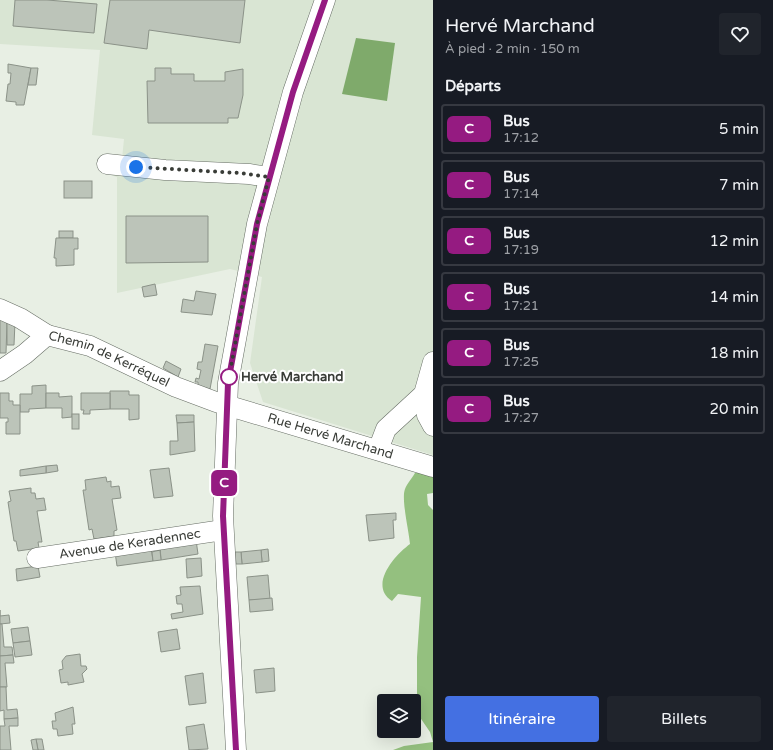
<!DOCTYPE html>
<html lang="fr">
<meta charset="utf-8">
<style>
:root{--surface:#171b24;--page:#20242c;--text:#f1f3f6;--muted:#9ea1a6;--line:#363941;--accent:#4470e2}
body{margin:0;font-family:"Varela Round",sans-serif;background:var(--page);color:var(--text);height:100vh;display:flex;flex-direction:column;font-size:15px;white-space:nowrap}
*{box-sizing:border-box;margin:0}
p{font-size:13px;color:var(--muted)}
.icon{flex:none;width:22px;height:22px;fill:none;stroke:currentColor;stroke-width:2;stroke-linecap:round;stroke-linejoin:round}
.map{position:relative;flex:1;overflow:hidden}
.panel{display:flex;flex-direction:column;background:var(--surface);width:340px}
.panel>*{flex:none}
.badge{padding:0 8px;border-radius:6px;font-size:14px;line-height:26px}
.controls{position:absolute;left:377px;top:694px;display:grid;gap:8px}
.controls a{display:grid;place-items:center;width:44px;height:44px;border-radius:4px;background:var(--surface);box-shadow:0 4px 16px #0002;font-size:20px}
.you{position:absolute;width:20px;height:20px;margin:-10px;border:3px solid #fff;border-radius:50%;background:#1a73e8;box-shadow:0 0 0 6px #1a73e833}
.map>.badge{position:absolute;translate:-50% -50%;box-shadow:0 0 0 2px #fff}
h2{padding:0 12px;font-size:15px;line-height:36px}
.round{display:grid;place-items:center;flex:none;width:42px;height:42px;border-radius:4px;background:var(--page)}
.head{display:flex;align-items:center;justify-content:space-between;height:68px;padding:0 12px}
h1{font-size:19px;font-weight:600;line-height:30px}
.action{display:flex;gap:8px;margin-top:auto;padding:8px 12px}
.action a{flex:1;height:46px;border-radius:4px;background:var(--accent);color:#fff;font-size:16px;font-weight:600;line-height:46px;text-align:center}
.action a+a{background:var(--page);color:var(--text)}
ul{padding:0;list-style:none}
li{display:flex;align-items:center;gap:12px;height:50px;margin:0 8px 6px;padding:0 4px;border:2px solid var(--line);border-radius:4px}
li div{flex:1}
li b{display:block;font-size:15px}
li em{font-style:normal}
li .badge{min-width:44px;font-weight:700;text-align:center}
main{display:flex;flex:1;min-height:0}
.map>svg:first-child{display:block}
.built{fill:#d9e5d3}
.forest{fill:#94c07f}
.water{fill:#7faa6b}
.building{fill:#bcc4b9;stroke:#8b9288}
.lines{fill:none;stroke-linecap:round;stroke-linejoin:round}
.minor-casing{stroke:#666d64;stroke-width:21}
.minor{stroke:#fff;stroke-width:20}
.line-casing{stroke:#fff;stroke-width:9}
.line{stroke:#951b81;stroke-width:6}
.walk{stroke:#393c37;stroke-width:4;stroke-dasharray:0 7.2}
.stop-dot{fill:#fff;stroke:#951b81;stroke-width:2}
.labels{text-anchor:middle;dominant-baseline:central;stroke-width:4;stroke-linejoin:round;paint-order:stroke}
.street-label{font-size:13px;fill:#393c37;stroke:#fff}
.stop-label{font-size:13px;font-weight:bold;fill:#393c37;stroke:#fff;text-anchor:start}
</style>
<main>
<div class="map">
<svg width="433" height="750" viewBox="0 0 433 750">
<rect width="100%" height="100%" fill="#e8efe4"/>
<path class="built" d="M 0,0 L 433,0 L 433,455 L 263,402 L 250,363 L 262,277 L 230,269 L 117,293 L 117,177 L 105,173 L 122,159 L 124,139 L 92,135 L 100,50 L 0,44 Z"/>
<path class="forest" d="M 427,472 L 433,474 L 433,493 L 427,494 L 428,505 L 433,510 L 433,750 L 393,750 L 404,746 L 433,742 L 430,732 L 417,713 L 417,657 L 421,597 L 398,594 L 392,601 C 368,585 395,555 410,544 C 409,531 401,499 405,489 C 407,484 412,478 415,473 Z"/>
<path class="water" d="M 356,38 L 395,43 L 387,101 L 342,94 Z"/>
<g class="building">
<path d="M 15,0 L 47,0 L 97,4 L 94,33 L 13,26 Z"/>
<path d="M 110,0 L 245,0 L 240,43 L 149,30 L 147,49 L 104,43 Z"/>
<path d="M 8,64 L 31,68 L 24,105 L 16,105 L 16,102 L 6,101 L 8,84 L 10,84 L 11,73 L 8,73 Z"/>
<path d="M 31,68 L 38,68 L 36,85 L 28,85 Z"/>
<path d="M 155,68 L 171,68 L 171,74 L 194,74 L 194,81 L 225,81 L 225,72 L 243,69 L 243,95 L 238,118 L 228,118 L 228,123 L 148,123 L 147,81 L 155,81 Z"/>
<rect x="64" y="181" width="28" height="17"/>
<path d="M 126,216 L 208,216 L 208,262 L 126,263 Z"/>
<rect x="59" y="231" width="14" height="7"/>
<path d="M 56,238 L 78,238 L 78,249 L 74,249 L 74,265 L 56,266 L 56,258 L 54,258 Z"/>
<path d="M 155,284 L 157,295 L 144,297 L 142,287 Z"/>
<path d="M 196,291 L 216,294 L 212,315 L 181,312 L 183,299 L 194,301 Z"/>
<path d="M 0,317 L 7,322 L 6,353 L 0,353 Z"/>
<path d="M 7,322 L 15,322 L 14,345 L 7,345 Z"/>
<path d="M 205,344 L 218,346 L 210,389 L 198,386 L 198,382 L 195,382 L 196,378 L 199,379 L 201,370 L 197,369 L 198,362 L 202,362 Z"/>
<path d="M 166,361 L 181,369 L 178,377 L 163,368 Z"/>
<path d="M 46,385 L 46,408 L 29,409 L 29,412 L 20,412 L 20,394 L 32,394 L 32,386 Z"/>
<path d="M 110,391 L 129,391 L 129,395 L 139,395 L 139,419 L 129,420 L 129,409 L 110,409 Z"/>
<path d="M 0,393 L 9,393 L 9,401 L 13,401 L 13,405 L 20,405 L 20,434 L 6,434 L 6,422 L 8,422 L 8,418 L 0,418 Z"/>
<path d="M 46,393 L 59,393 L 59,397 L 72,396 L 72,417 L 62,418 L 62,408 L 46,408 Z"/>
<path d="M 81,393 L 110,393 L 110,409 L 90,410 L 90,414 L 83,414 L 84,410 L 81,410 Z"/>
<rect x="72" y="414" width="7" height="15"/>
<path d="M 176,415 L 194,415 L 194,422 L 177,423 Z"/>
<path d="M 194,422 L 195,451 L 170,455 L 170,441 L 178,441 L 177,423 Z"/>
<path d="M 57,465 L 58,471 L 46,473 L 46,466 Z"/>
<path d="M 46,466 L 46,473 L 20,476 L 20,470 Z"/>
<path d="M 169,468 L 173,496 L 154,498 L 150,470 Z"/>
<path d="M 106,477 L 107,482 L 111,481 L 111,487 L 119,486 L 121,498 L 112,499 L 117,530 L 114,531 L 114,536 L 94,539 L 92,529 L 89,530 L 83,490 L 86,490 L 85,480 Z"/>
<path d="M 31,488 L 31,493 L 35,493 L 36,499 L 44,498 L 46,510 L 37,511 L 42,542 L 38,542 L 39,548 L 18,551 L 16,541 L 14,541 L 8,502 L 11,501 L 9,491 Z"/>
<path d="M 396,513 L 396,520 L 393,520 L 394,538 L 369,541 L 366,515 Z"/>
<path d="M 196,540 L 198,554 L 161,560 L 160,546 Z"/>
<path d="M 151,547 L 153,561 L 117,566 L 115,552 Z"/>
<path d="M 268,549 L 269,561 L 262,562 L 261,550 Z"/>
<path d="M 160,550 L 161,560 L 153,561 L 152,552 Z"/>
<path d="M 261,550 L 262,562 L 242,564 L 241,552 Z"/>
<path d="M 235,552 L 241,552 L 242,564 L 236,564 Z"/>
<path d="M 201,558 L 202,576 L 187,578 L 186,559 Z"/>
<path d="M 38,566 L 40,577 L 17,581 L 16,569 Z"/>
<path d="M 268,575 L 270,599 L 249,600 L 247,577 Z"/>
<path d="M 200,586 L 203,614 L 172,619 L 171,614 L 183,612 L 182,604 L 177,604 L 176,596 L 181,595 L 180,587 Z"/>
<path d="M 272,598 L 273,610 L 250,612 L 249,600 Z"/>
<path d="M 0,610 L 0,616 L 9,615 L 10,623 L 0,624 Z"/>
<path d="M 0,624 L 2,624 L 4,647 L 12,647 L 13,655 L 0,656 Z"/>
<path d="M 28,627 L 30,641 L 13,643 L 11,629 Z"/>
<path d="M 177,629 L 180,649 L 161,652 L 158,632 Z"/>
<path d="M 30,641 L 32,655 L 15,657 L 13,643 Z"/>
<path d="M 80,654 L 81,666 L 86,666 L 87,669 L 82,674 L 84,682 L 68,685 L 68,682 L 61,683 L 59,670 L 63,669 L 62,661 L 66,656 Z"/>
<path d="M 13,655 L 14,663 L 5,663 L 7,687 L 0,687 L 0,656 Z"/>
<path d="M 274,668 L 275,691 L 256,693 L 254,670 Z"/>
<path d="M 203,673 L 206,703 L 189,705 L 185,676 Z"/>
<path d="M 0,687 L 6,687 L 7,710 L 17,709 L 18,718 L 4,719 L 4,710 L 0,711 Z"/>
<path d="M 73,707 L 75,724 L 72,724 L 73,734 L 58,736 L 57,729 L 53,729 L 52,721 L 56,721 L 55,713 Z"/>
<path d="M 18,718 L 18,726 L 9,726 L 11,750 L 0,750 L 0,726 L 5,726 L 4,719 Z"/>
<path d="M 204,724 L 208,749 L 189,750 L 186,727 Z"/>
<path d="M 36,739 L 42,739 L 44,750 L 38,750 Z"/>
<path d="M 36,739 L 38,750 L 33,750 L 31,740 Z"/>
</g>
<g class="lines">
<defs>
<g id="minor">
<path d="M 107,164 L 165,170 L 249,174 L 269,177"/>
<path d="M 0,309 L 20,318 L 47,335"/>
<path id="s1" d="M 0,371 L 25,354 L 47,335 L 90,346 L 176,387 L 216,402 L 433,467"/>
<path d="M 424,394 L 427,415 L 433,426"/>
<path d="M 378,450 L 386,429 L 424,394 L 433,362"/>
<path id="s2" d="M 37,558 L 223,530"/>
<path d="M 236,750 L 223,516 L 228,383 L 257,224 L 293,92 L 325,0"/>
</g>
</defs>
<use href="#minor" class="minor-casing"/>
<use href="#minor" class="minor"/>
</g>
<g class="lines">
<defs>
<path id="line" d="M 236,750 L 223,516 L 228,383 L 257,224 L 293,92 L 325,0"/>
</defs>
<use href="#line" class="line-casing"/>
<use href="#line" class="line"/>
<path class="walk" d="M 136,167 L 240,173 L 269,177 L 257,224 L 228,383 L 229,377"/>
</g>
<circle class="stop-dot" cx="229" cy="377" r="8"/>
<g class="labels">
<g class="street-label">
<text stroke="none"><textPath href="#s1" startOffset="126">Chemin de Kerréquel</textPath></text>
<text stroke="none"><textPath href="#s1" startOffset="361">Rue Hervé Marchand</textPath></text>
<text stroke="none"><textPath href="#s2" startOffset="94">Avenue de Keradennec</textPath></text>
</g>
<g class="stop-label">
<text x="241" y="377">Hervé Marchand</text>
</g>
</g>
</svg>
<div class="controls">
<a><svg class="icon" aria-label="layers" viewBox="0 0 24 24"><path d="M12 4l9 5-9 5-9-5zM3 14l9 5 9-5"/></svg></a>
</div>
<div class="you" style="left:136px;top:167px"></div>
<b class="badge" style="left:224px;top:483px;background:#951b81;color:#fff">C</b>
</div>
<section class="panel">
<div class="head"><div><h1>Hervé Marchand</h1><p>À pied · 2 min · 150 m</p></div><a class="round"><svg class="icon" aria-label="heart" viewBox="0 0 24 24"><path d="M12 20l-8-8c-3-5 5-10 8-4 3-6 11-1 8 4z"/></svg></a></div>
<h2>Départs</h2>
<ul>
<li><span class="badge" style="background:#951b81;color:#fff">C</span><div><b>Bus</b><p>17:12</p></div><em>5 min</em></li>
<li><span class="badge" style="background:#951b81;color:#fff">C</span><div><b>Bus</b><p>17:14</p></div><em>7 min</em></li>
<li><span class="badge" style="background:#951b81;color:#fff">C</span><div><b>Bus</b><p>17:19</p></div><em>12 min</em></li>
<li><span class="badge" style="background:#951b81;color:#fff">C</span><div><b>Bus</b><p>17:21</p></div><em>14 min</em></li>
<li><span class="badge" style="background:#951b81;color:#fff">C</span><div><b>Bus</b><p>17:25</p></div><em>18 min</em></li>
<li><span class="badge" style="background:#951b81;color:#fff">C</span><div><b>Bus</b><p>17:27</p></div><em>20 min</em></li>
</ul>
<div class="action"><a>Itinéraire</a><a>Billets</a></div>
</section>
</main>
